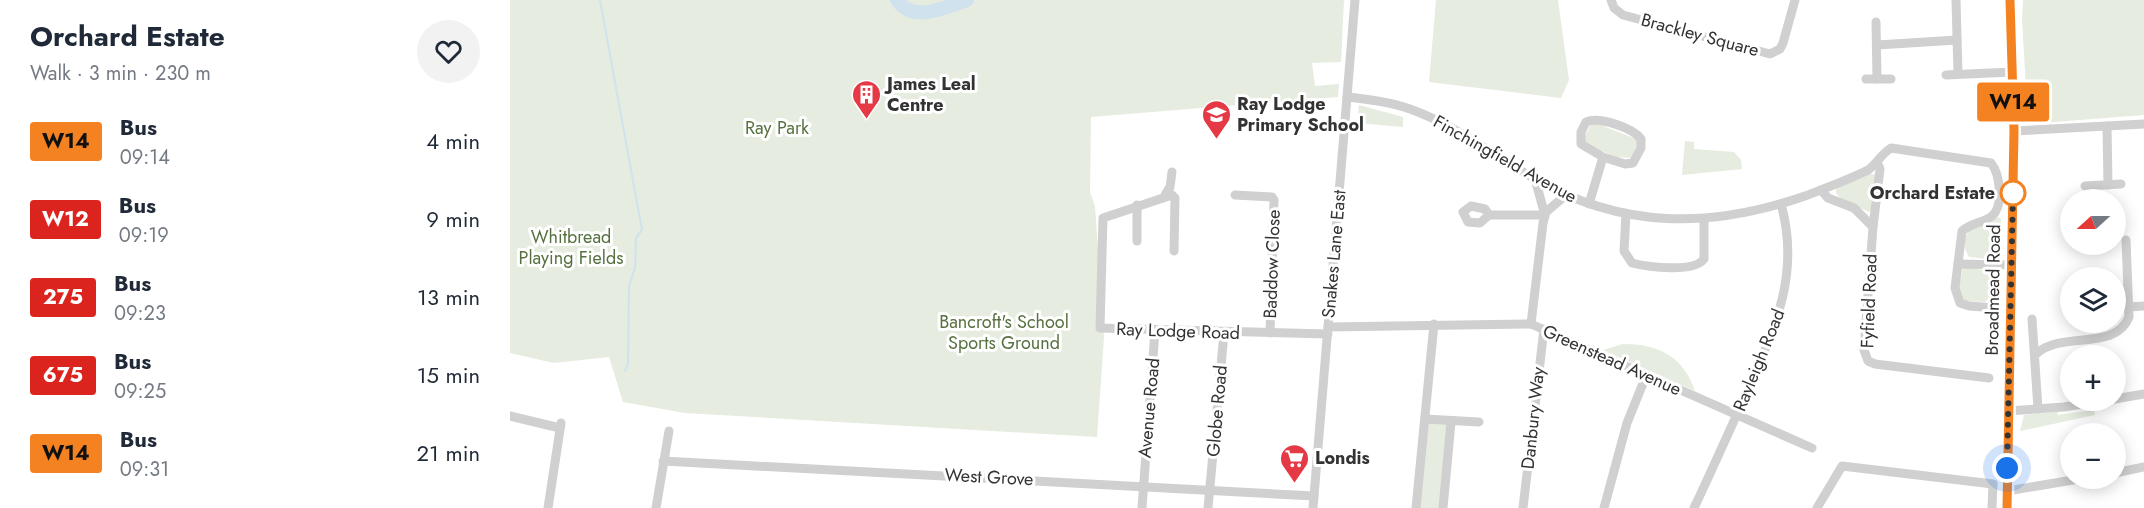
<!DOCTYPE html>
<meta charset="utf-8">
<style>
:root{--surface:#fff;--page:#f2f2f3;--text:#1f2937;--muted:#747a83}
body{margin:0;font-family:Jost,sans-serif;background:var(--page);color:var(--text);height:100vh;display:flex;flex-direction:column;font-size:22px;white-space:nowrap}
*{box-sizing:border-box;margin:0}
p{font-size:20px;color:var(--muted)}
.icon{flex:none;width:33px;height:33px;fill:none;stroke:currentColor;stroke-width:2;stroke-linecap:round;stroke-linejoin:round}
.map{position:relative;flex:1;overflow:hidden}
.side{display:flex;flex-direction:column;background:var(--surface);width:510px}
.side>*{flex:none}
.badge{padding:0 12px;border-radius:4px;font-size:21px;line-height:39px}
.needle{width:39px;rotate:249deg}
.controls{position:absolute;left:1550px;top:189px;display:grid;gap:12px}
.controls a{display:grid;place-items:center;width:66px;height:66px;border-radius:50%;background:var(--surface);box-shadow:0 3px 15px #0003;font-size:30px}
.you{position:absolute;width:30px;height:30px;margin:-15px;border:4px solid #fff;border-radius:50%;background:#1a73e8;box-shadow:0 0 0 9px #1a73e833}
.map>.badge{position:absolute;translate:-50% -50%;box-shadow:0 0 0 3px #fff}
.round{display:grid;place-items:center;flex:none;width:63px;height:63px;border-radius:32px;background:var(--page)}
.head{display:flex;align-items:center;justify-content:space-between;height:102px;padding:0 30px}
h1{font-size:28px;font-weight:700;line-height:45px}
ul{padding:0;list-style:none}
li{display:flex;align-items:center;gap:18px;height:78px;padding:0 30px}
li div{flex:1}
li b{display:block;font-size:22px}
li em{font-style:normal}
li .badge{min-width:66px;font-weight:700;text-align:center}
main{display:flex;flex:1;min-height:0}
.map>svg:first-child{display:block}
.green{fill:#e6ecdf}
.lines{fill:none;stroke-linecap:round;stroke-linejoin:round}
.stream{stroke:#cfe2ee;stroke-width:2}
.river{stroke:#cfe2ee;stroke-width:14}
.minor{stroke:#d0d0d0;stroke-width:9}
.major{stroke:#ababab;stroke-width:12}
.line-casing{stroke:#fff;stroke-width:14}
.line{stroke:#f58220;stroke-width:9}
.walk{stroke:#333;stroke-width:6;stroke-dasharray:0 10.8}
.stop-dot{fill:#fff;stroke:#f58220;stroke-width:3}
.labels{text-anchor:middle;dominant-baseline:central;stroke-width:6;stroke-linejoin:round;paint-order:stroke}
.street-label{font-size:18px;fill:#333;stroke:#fff}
.poi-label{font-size:18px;font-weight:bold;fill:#333;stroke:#fff;text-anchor:start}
.park-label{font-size:18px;fill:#56703f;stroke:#fff}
.stop-label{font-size:18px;font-weight:bold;fill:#333;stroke:#fff;text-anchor:end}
</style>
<main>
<section class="side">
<div class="head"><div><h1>Orchard Estate</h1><p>Walk · 3 min · 230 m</p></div><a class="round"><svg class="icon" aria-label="heart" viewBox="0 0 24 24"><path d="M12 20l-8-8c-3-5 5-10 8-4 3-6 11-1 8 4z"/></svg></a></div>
<ul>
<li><span class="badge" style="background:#f58220;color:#111">W14</span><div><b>Bus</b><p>09:14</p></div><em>4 min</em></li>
<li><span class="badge" style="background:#dc241f;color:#fff">W12</span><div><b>Bus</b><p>09:19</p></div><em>9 min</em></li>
<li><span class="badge" style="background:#dc241f;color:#fff">275</span><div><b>Bus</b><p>09:23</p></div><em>13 min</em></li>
<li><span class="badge" style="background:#dc241f;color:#fff">675</span><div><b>Bus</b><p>09:25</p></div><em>15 min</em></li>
<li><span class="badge" style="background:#f58220;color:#111">W14</span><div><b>Bus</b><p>09:31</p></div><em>21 min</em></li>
</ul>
</section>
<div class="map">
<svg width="1634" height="508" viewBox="0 0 1634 508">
<rect width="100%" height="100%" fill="#fff"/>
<g class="green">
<path d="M 0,0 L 834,0 L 831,62 L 802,63 L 805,86 L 829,84 L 828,97 L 581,117 L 580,192 L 585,206 L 594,337 L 587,437 L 175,413 L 113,402 L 99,357 L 44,363 L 0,353 Z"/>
<path d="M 926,0 L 1048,0 L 1059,80 L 1051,98 L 919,82 Z"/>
<path d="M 1513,0 L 1634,0 L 1634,115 L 1518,124 L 1512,19 Z"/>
<path d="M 849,105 L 893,117 L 893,127 L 847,123 Z"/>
<path d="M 1081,124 L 1088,124 L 1126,139 L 1128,143 L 1122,158 L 1107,157 L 1076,145 L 1074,138 Z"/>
<path d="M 1175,141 L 1184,142 L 1184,149 L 1224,152 L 1231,160 L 1232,169 L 1172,175 Z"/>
<path d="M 1359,173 L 1366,175 L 1362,210 L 1359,212 L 1331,199 L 1326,193 L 1326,189 Z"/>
<path d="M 1488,217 L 1491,219 L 1490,247 L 1478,259 L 1459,257 C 1453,247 1453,239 1459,230 Z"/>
<path d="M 1453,267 C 1484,270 1491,274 1490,306 L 1487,306 L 1486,297 L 1481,296 L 1475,302 L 1454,301 L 1448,292 Z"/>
<path d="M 1113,344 C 1148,344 1173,356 1185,391 L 1093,350 Z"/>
<path d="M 1584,410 L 1585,415 L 1510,431 L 1514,415 L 1547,412 L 1548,415 Z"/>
<path d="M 918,421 L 939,424 L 929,508 L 909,508 Z"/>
</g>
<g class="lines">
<path class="stream" d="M 90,0 L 132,230 L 126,238 L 125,268 L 119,286 L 118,364 L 115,371"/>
<path class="river" d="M 387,0 C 404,24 435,7 457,0"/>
<g class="minor">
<path d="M 1101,0 L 1104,8 L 1113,15 L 1260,54 L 1270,49 L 1273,43 L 1285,0"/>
<path d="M 1446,0 L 1448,74"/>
<path d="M 1366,22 L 1367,79"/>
<path d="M 1367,45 L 1447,40"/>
<path d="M 1436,75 L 1502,72"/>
<path d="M 1356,79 L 1381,79"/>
<path d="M 837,97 C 858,99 880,102 900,109 C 945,125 982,154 1023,178 C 1112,229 1200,229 1295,196 C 1316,188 1338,180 1358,170 C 1367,164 1371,154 1381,148 L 1481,163 C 1490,174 1494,206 1482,216 C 1473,223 1461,223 1452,231 L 1445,288 L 1450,303 L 1459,306 L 1486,308"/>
<path d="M 1597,126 L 1598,185"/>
<path d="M 1504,131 L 1634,124"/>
<path d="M 1575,186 L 1611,184"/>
<path d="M 1311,190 L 1318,198 L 1344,208 L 1363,227 L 1354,350 L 1358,361 L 1365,364 L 1479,378"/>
<path d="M 655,195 L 660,187 L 662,172"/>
<path d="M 725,195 L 762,197 L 764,200 L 760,333"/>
<path d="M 1079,204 L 1093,157 L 1071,144 L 1071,132 L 1076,122 C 1089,116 1123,128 1131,139 L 1131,148 L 1123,163 L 1115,164 L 1093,157"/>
<path d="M 627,205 L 627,241"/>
<path d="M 961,206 L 975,209 L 979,215 L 970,223 L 958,222 L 953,212 Z"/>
<path d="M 1036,212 L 1056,195"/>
<path d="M 1116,214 L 1114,251 L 1122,263 C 1138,267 1184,273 1194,259 L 1194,219"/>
<path d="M 979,215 L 1034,215"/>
<path d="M 1363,227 L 1370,169 L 1367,162"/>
<path d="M 664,251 L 665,198 L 662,195 L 593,218 L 590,328 L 818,334"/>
<path d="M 1448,264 L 1501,265"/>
<path d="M 1619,307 L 1634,306"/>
<path d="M 1522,319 L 1528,409"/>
<path d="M 1021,324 L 1033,223 L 1036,212 L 1033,208 L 1025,179"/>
<path d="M 818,327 L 1021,324 L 1302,448"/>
<path d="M 1526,354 C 1552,330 1605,352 1619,317 L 1616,240"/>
<path d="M 1605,399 L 1634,394"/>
<path d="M 1498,411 L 1554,407 L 1596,400"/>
<path d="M 0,416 L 50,428"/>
<path d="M 915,419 L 969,422"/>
<path d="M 153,461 L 804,496"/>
<path d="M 1605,473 L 1634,467"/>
<path d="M 1497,491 L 1575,478"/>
<path d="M 38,508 L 51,423"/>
<path d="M 146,508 L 159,431"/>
<path d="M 632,508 L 645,331"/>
<path d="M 698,508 L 714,333"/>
<path d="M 803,508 L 845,0"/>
<path d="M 906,508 L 924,324"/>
<path d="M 933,508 L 941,422"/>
<path d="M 1013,508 L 1034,329"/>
<path d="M 1094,508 L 1117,423 L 1136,376"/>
<path d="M 1184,508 C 1202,470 1219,432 1236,394 C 1264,330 1291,275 1271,204"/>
<path d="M 1307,508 L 1332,466 L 1483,484 L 1482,508"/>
</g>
<path class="major" d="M 1497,508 L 1504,131 L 1500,0"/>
</g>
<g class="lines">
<defs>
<path id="line" d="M 1497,508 L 1504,131 L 1500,0"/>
</defs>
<use href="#line" class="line-casing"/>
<use href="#line" class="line"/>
<path class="walk" d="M 1497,468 L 1503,193"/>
</g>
<defs>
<symbol id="building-pin" viewBox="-11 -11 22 30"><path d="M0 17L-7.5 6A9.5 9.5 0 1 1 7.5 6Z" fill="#e63946" stroke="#fff"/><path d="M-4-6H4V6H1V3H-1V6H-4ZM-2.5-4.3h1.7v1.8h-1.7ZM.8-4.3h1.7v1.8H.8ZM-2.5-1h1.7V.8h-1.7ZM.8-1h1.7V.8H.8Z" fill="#fff"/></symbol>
<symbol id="school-pin" viewBox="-11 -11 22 30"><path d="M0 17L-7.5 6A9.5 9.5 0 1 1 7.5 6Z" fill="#e63946" stroke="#fff"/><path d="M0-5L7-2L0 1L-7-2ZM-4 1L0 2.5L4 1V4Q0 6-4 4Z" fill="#fff"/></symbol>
<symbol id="supermarket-pin" viewBox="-11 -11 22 30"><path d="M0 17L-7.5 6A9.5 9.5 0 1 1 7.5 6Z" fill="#e63946" stroke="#fff"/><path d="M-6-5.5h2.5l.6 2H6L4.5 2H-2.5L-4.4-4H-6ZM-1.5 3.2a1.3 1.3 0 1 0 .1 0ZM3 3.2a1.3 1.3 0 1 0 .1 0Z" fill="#fff"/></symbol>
</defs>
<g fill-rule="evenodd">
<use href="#building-pin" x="340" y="78" width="33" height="45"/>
<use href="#school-pin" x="690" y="98" width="33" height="45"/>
<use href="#supermarket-pin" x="768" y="442" width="33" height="45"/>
</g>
<circle class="stop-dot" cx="1503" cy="193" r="12"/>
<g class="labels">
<g class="street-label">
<text transform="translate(1190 35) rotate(15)">Brackley Square</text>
<text transform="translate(995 159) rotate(29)">Finchingfield Avenue</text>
<text transform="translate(824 254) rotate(-85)">Snakes Lane East</text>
<text transform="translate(762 264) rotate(-88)">Baddow Close</text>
<text transform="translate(1483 290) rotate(-89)">Broadmead Road</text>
<text transform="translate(1359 301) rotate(-88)">Fyfield Road</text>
<text transform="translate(668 331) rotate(2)">Ray Lodge Road</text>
<text transform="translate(1102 360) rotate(24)">Greenstead Avenue</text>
<text transform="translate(1249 360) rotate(-68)">Rayleigh Road</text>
<text transform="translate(639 408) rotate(-85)">Avenue Road</text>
<text transform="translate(707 411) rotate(-85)">Globe Road</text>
<text transform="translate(1023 418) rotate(-84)">Danbury Way</text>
<text transform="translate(479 477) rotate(3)">West Grove</text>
</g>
<g class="poi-label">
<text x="377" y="84">James Leal<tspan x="377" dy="21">Centre</tspan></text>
<text x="727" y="104">Ray Lodge<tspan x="727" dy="21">Primary School</tspan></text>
<text x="805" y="458">Londis</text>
</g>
<g class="park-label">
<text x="267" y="128">Ray Park</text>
<text x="61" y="237">Whitbread<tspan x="61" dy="21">Playing Fields</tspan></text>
<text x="494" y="322">Bancroft's School<tspan x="494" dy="21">Sports Ground</tspan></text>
</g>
<g class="stop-label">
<text x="1485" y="193">Orchard Estate</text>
</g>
</g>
</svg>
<div class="controls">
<a><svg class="needle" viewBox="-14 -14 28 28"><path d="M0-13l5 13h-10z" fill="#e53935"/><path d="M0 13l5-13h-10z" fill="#747a83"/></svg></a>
<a><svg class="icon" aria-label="layers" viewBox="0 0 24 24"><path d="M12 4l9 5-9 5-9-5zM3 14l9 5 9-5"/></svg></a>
<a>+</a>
<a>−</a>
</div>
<div class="you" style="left:1497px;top:468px"></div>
<b class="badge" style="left:1503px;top:102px;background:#f58220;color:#111">W14</b>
</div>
</main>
